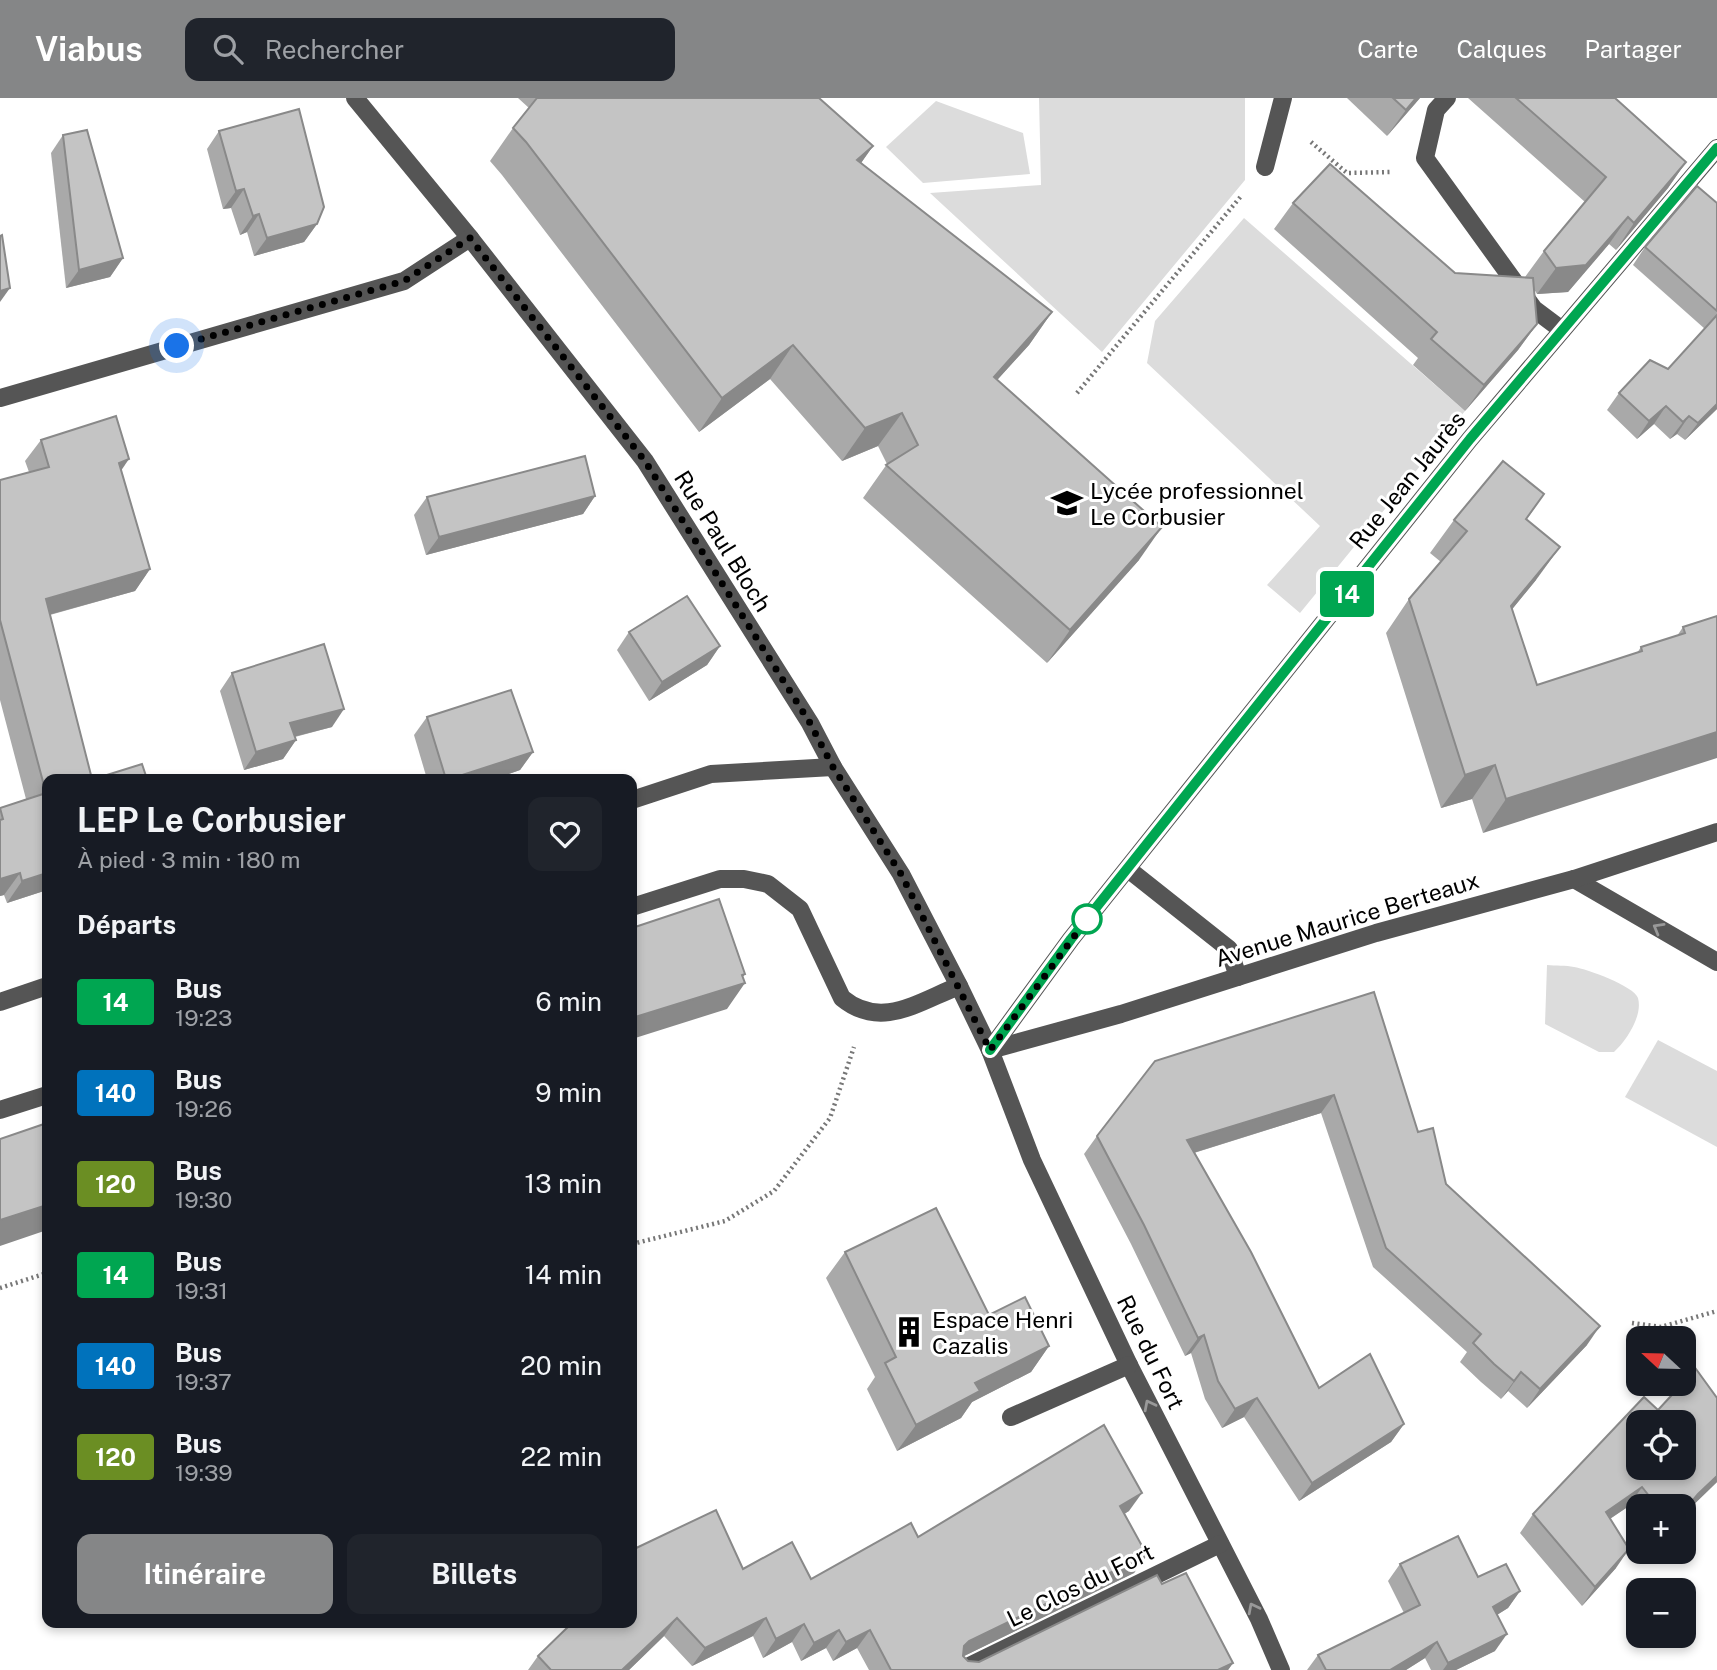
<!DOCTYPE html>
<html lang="fr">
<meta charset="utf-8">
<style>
:root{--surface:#171b24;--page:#20242c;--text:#f1f3f6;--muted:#9ea1a6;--accent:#858687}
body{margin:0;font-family:"Public Sans",sans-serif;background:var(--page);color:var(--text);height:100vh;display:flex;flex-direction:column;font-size:26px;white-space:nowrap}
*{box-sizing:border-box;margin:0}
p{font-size:23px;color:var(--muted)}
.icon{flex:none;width:38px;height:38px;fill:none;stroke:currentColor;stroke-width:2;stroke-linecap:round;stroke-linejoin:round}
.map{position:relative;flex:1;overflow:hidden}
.sheet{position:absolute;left:42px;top:676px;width:595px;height:854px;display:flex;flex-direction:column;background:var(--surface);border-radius:14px;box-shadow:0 4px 10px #0003}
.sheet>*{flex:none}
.badge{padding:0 14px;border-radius:5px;font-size:24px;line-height:46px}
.needle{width:46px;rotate:292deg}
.fabs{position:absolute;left:1626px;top:1228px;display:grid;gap:14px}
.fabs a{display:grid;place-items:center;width:70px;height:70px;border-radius:14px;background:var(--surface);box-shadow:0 4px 10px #0003;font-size:35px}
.you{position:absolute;width:35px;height:35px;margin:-18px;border:5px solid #fff;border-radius:50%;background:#1a73e8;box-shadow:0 0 0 10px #1a73e833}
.map>.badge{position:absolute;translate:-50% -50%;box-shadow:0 0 0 4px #fff}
h2{padding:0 35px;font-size:26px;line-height:63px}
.round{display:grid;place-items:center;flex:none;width:74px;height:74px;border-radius:14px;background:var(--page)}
.head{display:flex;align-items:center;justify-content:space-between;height:119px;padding:0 35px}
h1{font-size:33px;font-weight:700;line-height:52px}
.primary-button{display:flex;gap:14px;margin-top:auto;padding:14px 35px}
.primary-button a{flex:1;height:80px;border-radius:14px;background:var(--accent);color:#fff;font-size:28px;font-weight:700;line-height:80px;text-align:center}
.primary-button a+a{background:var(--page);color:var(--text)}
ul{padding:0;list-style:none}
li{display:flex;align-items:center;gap:21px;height:91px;padding:0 35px}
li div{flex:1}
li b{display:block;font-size:26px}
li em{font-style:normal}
li .badge{min-width:77px;font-weight:700;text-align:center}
header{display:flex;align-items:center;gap:42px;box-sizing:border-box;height:98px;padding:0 35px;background:var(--accent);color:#fff}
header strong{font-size:33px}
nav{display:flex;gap:38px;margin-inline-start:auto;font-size:24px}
.search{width:490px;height:63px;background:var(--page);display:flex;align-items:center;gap:18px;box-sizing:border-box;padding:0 24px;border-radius:14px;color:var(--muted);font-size:26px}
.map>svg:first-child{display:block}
.green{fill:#dcdcdc}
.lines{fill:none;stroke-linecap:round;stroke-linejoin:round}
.path{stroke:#777;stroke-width:4.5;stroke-dasharray:2 3.5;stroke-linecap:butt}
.minor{stroke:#555;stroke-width:18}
.wall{fill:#a9a9a9}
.shaded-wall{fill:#898989}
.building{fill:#c4c4c4;stroke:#898989;stroke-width:2;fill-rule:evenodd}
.oneway{stroke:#999}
.line-casing{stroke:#fff;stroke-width:16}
.line{stroke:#00a651;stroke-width:10}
.walk{stroke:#000;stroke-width:7;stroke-dasharray:0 12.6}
.stop-dot{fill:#fff;stroke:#00a651;stroke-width:3.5}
.labels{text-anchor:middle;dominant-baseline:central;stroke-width:6;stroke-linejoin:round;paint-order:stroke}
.street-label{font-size:23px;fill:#000;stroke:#fff}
.poi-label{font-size:23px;fill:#000;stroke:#fff;text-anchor:start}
</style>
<header>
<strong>Viabus</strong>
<div class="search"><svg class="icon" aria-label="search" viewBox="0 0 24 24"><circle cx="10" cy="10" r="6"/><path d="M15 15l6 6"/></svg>Rechercher</div>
<nav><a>Carte</a><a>Calques</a><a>Partager</a></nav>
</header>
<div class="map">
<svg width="1717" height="1572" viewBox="0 0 1717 1572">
<rect width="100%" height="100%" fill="#fff"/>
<g class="green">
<path d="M 1039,0 L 1245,0 L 1245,82 L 1102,254 L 930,95 L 1041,87 Z"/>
<path d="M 936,3 L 1023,35 L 1030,76 L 923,85 L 886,49 Z"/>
<path d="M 1244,120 L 1465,313 L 1300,515 L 1267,487 L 1320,428 L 1147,265 L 1155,223 Z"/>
<path d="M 1547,867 C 1556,868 1566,867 1574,869 C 1587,871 1634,888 1638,900 C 1643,918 1626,943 1614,954 L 1599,954 L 1545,926 Z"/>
<path d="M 1658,942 L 1717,973 L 1717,1049 L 1625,999 Z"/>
</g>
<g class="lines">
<g class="path">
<path d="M 1311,44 L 1347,75 L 1392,74"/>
<path d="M 1077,295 L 1242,97"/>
<path d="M 632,1146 L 725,1123 L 774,1093 L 830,1020 L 854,949"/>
<path d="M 0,1190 L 47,1175"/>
<path d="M 1632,1225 L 1661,1229 L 1717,1213"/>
</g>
<g class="minor">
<path d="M 355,0 L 470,140 L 645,363 L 810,625 L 833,669 L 901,776 L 959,888 L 990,952 L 1032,1062 L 1129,1267 L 1259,1521 L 1281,1572"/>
<path d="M 1447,0 L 1436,12 L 1425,60 L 1534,211 L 1562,232"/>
<path d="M 1265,69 L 1283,0"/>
<path d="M 0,300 L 404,183 L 470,140"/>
<path d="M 632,702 L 711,676 L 833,669"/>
<path d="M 1128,771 L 1229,851 L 1238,879"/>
<path d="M 1574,781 L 1717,864"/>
<path d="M 632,809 L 720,781 L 744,781 L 768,786 L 800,811 L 842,900 C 881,932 918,904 959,888"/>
<path d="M 0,904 L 47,888"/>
<path d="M 990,952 L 1071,841 L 1470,341 L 1717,50"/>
<path d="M 990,952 L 1121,916 L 1376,835 L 1574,781 L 1717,734"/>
<path d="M 0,1012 L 47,997"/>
<path d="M 1011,1319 L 1129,1267"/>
<path d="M 961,1572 L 1220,1446"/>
</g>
</g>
<g class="wall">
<path d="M 518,0 L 819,0 L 873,48 L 861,65 L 1052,214 L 1029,247 L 997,282 L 1139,462 L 1047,565 L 863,400 L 887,366 L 878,348 L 842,363 L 770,281 L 699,334 L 502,77 L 490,63 L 513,30 L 529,10 Z"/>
<path d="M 1347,0 L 1420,0 L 1387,38 Z"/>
<path d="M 1468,0 L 1615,0 L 1686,64 L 1668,90 L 1616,152 L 1609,146 L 1568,194 L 1537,196 L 1534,191 L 1537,226 L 1518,252 L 1465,313 L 1413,267 L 1418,260 L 1274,131 L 1293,105 L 1455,175 L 1525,179 L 1544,153 L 1585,104 Z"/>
<path d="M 219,33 L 317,126 L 304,144 L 254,158 L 247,134 L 240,137 L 231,110 L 223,111 L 207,51 Z"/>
<path d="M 63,37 L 123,160 L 110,179 L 66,190 L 51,55 Z"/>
<path d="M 1717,105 L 1717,311 L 1685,342 L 1677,336 L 1670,341 L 1654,326 L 1637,341 L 1607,312 L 1619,295 L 1668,271 L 1705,231 L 1633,167 L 1645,149 Z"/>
<path d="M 41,342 L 121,373 L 150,471 L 135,493 L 50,517 L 47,681 L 47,792 L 7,805 L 4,797 L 0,798 L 0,710 L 26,701 L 0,602 L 0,382 L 29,374 L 25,363 Z"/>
<path d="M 1544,396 L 1527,421 L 1536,482 L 1512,511 L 1537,587 L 1637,555 L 1641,549 L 1677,538 L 1683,529 L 1717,518 L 1483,735 L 1472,701 L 1441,710 L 1386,535 L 1409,501 L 1441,464 L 1430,455 L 1454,422 Z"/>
<path d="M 595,398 L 583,416 L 426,457 L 414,417 L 427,399 Z"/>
<path d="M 629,534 L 720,548 L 707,567 L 649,603 L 617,552 Z"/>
<path d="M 232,575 L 332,629 L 295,639 L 296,642 L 283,661 L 244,672 L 220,593 Z"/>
<path d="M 427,619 L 533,654 L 520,672 L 494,681 L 427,681 L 414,637 Z"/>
<path d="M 1374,894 L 1418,1034 L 1446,1086 L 1587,1247 L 1527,1310 L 1508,1293 L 1501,1301 L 1481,1284 L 1460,1264 L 1467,1254 L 1373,1169 L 1321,1015 L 1194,1055 L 1319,1290 L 1404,1326 L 1391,1344 L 1299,1403 L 1244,1319 L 1222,1330 L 1205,1301 L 1191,1255 L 1185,1258 L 1131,1146 L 1084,1056 L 1097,1038 Z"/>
<path d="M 845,1154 L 989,1217 L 1049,1248 L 1031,1274 L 972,1304 L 961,1320 L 897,1353 L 867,1291 L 875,1279 L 826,1180 Z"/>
<path d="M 1644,1299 L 1717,1384 L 1684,1416 L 1684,1409 L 1638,1409 L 1638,1418 L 1629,1408 L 1610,1421 L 1616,1470 L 1582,1508 L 1520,1435 L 1533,1416 Z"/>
<path d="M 1129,1413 L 1124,1416 L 1147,1457 L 1134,1475 L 964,1558 L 968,1563 L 979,1564 L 1162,1486 L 1233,1565 L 1228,1572 L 869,1572 L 857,1550 L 833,1563 L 826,1550 L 801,1563 L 792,1544 L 763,1560 L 753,1538 L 692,1568 L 664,1538 L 629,1572 L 528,1572 L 538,1558 L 743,1471 L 811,1481 L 918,1439 Z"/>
<path d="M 1400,1466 L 1478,1479 L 1520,1493 L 1508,1510 L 1497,1517 L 1495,1553 L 1456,1572 L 1431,1572 L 1425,1560 L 1406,1572 L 1307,1572 L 1318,1557 L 1404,1515 L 1388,1483 Z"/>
</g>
<g class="shaded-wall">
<path d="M 1416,0 L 1420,0 L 1387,38 L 1406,12 Z"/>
<path d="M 873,48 L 849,82 L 857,62 Z"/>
<path d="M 1686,64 L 1668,90 L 1616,152 L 1634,125 Z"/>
<path d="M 244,91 L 231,110 L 223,111 L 236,93 Z"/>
<path d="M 259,116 L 247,134 L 240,137 L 253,118 Z"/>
<path d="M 1628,119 L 1609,146 L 1568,194 L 1537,196 L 1556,170 Z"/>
<path d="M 317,126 L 304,144 L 254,158 L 267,140 Z"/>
<path d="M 123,160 L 110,179 L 66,190 L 79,172 Z"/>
<path d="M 10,190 L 0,204 L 0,193 Z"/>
<path d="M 1052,214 L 1029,247 L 970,312 L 994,279 Z"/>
<path d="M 1537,226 L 1518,252 L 1465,313 L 1484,287 Z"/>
<path d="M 793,247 L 770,281 L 699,334 L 722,300 Z"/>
<path d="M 1717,306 L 1717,311 L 1685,342 L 1698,325 Z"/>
<path d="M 1666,308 L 1654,326 L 1637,341 L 1649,323 Z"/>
<path d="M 902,315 L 878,348 L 842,363 L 865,330 Z"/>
<path d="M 1689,318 L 1677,336 L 1670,341 L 1683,324 Z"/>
<path d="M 129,361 L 114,383 L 119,365 Z"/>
<path d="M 595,398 L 583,416 L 426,457 L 439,439 Z"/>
<path d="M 1162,429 L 1139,462 L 1047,565 L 1070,532 Z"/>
<path d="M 1560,449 L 1536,482 L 1488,541 L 1511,508 Z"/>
<path d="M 150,471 L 135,493 L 30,522 L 46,501 Z"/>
<path d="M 720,548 L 707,567 L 649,603 L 662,584 Z"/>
<path d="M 344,611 L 332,629 L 277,643 L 290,625 Z"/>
<path d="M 1717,634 L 1717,660 L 1483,735 L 1506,701 Z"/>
<path d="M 296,642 L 283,661 L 244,672 L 256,654 Z"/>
<path d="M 533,654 L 520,672 L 494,681 L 450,681 Z"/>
<path d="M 1495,667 L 1472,701 L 1441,710 L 1465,677 Z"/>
<path d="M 20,775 L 4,797 L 0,798 L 0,781 Z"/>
<path d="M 47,775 L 47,792 L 7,805 L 22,783 Z"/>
<path d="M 745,876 L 737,887 L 745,885 L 727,911 L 632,941 L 632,920 Z"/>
<path d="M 1334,997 L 1321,1015 L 1174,1061 L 1187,1042 Z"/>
<path d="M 47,1107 L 47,1132 L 0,1148 L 0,1122 Z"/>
<path d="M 1600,1228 L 1587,1247 L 1527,1310 L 1540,1291 Z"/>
<path d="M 1204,1237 L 1191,1255 L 1185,1258 L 1198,1240 Z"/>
<path d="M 1049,1248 L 1031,1274 L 972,1304 L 961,1320 L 897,1353 L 916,1327 L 975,1285 Z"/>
<path d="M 1521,1274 L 1508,1293 L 1501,1301 L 1514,1283 Z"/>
<path d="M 1257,1300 L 1244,1319 L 1222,1330 L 1235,1311 Z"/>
<path d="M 1404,1326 L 1391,1344 L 1299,1403 L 1312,1385 Z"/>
<path d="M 1717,1378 L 1717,1384 L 1684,1416 L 1684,1413 L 1698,1396 Z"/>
<path d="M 1642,1389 L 1629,1408 L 1593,1432 L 1606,1414 Z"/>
<path d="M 1142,1395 L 1129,1413 L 1107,1426 L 1120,1408 Z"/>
<path d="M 1629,1451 L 1616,1470 L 1582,1508 L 1595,1489 Z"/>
<path d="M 1147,1457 L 1134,1475 L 956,1562 L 964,1548 L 969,1543 Z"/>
<path d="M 1520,1493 L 1508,1510 L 1482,1526 L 1493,1509 Z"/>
<path d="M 677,1520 L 664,1538 L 629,1572 L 622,1572 Z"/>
<path d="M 766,1520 L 753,1538 L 692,1568 L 705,1550 Z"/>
<path d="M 804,1526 L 792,1544 L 763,1560 L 776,1541 Z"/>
<path d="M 839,1532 L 826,1550 L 801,1563 L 814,1545 Z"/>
<path d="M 870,1532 L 857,1550 L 833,1563 L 846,1544 Z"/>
<path d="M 1507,1536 L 1495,1553 L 1456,1572 L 1443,1572 L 1448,1565 Z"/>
<path d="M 1437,1544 L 1425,1560 L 1406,1572 L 1390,1572 Z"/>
<path d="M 1233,1565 L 1228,1572 L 1218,1572 Z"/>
</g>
<g class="building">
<path d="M 537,0 L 819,0 L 873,48 L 857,62 L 1052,214 L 994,279 L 1162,429 L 1070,532 L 886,367 L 918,347 L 902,315 L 865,330 L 793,247 L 722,300 L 526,44 L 513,30 Z"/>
<path d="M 1393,0 L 1416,0 L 1406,12 Z"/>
<path d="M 1516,0 L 1615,0 L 1686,64 L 1634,125 L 1628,119 L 1586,167 L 1556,170 L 1544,153 L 1606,79 Z"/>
<path d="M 299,11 L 324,109 L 317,126 L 267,140 L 259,116 L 253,118 L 244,91 L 236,93 L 219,33 Z"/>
<path d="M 87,32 L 123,160 L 79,172 L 63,37 Z"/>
<path d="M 1330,66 L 1455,175 L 1533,180 L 1537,226 L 1484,287 L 1431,241 L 1437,234 L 1293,105 Z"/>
<path d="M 1697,88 L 1717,105 L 1717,213 L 1645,149 Z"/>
<path d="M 2,137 L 10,190 L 0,193 L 0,138 Z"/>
<path d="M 1717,217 L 1717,306 L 1698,325 L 1689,318 L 1683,324 L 1666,308 L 1649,323 L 1619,295 L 1650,262 L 1668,271 Z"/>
<path d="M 116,318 L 129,361 L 119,365 L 150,471 L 46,501 L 92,681 L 47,681 L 47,775 L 22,783 L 20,775 L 0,781 L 0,722 L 3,721 L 0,710 L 46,695 L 0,522 L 0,382 L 49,369 L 41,342 Z"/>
<path d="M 585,358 L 595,398 L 439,439 L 427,399 Z"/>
<path d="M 1503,363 L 1544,396 L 1526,421 L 1560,449 L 1511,508 L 1537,587 L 1642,553 L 1641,549 L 1685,535 L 1683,529 L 1717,518 L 1717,634 L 1506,701 L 1495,667 L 1465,677 L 1409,501 L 1467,433 L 1454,422 Z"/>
<path d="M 687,498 L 720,548 L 662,584 L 629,534 Z"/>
<path d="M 324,546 L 344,611 L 290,625 L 296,642 L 256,654 L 232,575 Z"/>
<path d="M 511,592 L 533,654 L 450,681 L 446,681 L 427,619 Z"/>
<path d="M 142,666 L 147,681 L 94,681 Z"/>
<path d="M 719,801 L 745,876 L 742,877 L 745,885 L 632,920 L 632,830 Z"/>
<path d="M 1374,894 L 1418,1034 L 1433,1030 L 1446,1086 L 1600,1228 L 1540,1291 L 1521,1274 L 1514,1283 L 1494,1266 L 1473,1245 L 1481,1236 L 1386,1150 L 1334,997 L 1187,1042 L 1251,1154 L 1319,1290 L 1370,1256 L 1404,1326 L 1312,1385 L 1257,1300 L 1235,1311 L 1218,1283 L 1204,1237 L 1198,1240 L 1144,1127 L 1097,1038 L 1155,963 Z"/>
<path d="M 47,1025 L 47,1107 L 0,1122 L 0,1041 Z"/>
<path d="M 936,1110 L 989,1217 L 1025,1199 L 1049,1248 L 975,1285 L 980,1293 L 916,1327 L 885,1265 L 896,1259 L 845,1154 Z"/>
<path d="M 1696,1271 L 1717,1300 L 1717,1378 L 1698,1396 L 1684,1413 L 1684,1409 L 1658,1409 L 1642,1389 L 1606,1414 L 1629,1451 L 1595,1489 L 1533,1416 L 1644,1299 L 1658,1312 L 1682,1286 L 1684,1286 L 1684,1284 ZM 1638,1325 L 1684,1325 L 1684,1370 L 1638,1370 Z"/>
<path d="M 1104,1327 L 1142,1395 L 1120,1408 L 1147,1457 L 969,1543 L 964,1548 L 963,1558 L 968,1563 L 979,1564 L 1157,1477 L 1162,1486 L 1186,1475 L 1233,1565 L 1218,1572 L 891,1572 L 870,1532 L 846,1544 L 839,1532 L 814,1545 L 804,1526 L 776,1541 L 766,1520 L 705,1550 L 677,1520 L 622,1572 L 551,1572 L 538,1558 L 573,1524 L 632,1524 L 632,1452 L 716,1412 L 743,1471 L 792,1444 L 811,1481 L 911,1425 L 918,1439 Z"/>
<path d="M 1458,1438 L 1478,1479 L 1506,1466 L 1520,1493 L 1493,1509 L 1507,1536 L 1448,1565 L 1437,1544 L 1390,1572 L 1326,1572 L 1318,1557 L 1420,1507 L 1400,1466 Z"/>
</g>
<defs><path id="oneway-chevron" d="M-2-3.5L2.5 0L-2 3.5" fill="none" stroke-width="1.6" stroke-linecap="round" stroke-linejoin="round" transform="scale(1.75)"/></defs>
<g class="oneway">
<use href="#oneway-chevron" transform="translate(1658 830) rotate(-150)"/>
<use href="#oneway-chevron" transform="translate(1149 1307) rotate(-117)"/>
<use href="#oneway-chevron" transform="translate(1253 1510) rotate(-117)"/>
</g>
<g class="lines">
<defs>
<path id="line" d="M 990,952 L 1071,841 L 1470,341 L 1717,50"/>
</defs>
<use href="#line" class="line-casing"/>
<use href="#line" class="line"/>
<path class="walk" d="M 177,248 L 404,183 L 470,140 L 645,363 L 810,625 L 833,669 L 901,776 L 990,952 L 1087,821"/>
</g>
<defs>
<symbol id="school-bare" viewBox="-9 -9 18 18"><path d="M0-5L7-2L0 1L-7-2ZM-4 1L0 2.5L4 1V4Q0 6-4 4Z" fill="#000" stroke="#fff" stroke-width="2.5" paint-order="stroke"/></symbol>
<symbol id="building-bare" viewBox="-9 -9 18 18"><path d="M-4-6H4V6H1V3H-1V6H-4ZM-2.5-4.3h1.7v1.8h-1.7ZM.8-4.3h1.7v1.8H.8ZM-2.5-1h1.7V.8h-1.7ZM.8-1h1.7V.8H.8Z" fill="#000" stroke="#fff" stroke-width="2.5" paint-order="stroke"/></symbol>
</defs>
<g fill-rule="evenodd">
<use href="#school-bare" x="1045" y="383" width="44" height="44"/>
<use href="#building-bare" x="887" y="1212" width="44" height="44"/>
</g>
<circle class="stop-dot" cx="1087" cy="821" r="14"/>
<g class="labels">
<g class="street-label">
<text transform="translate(1407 382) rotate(-51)">Rue Jean Jaurès</text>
<text transform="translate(723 443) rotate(58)">Rue Paul Bloch</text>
<text transform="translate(1347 821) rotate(-17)">Avenue Maurice Berteaux</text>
<text transform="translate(1151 1254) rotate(64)">Rue du Fort</text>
<text transform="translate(1080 1487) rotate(-26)">Le Clos du Fort</text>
</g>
<g class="poi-label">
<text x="1090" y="392">Lycée professionnel<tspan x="1090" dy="26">Le Corbusier</tspan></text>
<text x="932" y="1221">Espace Henri<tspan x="932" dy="26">Cazalis</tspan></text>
</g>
</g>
</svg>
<div class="fabs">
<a><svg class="needle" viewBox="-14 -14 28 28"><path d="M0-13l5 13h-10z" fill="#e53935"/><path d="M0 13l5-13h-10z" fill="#9ea1a6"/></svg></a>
<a><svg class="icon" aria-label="locate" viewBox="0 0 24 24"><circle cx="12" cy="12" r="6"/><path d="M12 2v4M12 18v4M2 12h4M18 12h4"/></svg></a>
<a>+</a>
<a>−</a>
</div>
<div class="you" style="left:177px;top:248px"></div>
<b class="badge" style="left:1347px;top:496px;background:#00a651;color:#fff">14</b>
<section class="sheet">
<div class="head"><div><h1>LEP Le Corbusier</h1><p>À pied · 3 min · 180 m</p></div><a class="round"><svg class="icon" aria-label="heart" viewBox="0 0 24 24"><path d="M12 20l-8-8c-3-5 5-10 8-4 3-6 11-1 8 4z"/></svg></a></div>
<h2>Départs</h2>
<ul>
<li><span class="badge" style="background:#00a651;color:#fff">14</span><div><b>Bus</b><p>19:23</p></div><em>6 min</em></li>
<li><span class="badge" style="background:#0072bc;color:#fff">140</span><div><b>Bus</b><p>19:26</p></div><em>9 min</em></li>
<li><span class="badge" style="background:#6b8e23;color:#fff">120</span><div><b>Bus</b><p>19:30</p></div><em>13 min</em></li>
<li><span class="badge" style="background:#00a651;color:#fff">14</span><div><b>Bus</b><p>19:31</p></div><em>14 min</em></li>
<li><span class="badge" style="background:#0072bc;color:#fff">140</span><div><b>Bus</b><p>19:37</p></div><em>20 min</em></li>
<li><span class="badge" style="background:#6b8e23;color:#fff">120</span><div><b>Bus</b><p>19:39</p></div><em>22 min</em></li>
</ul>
<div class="primary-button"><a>Itinéraire</a><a>Billets</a></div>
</section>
</div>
